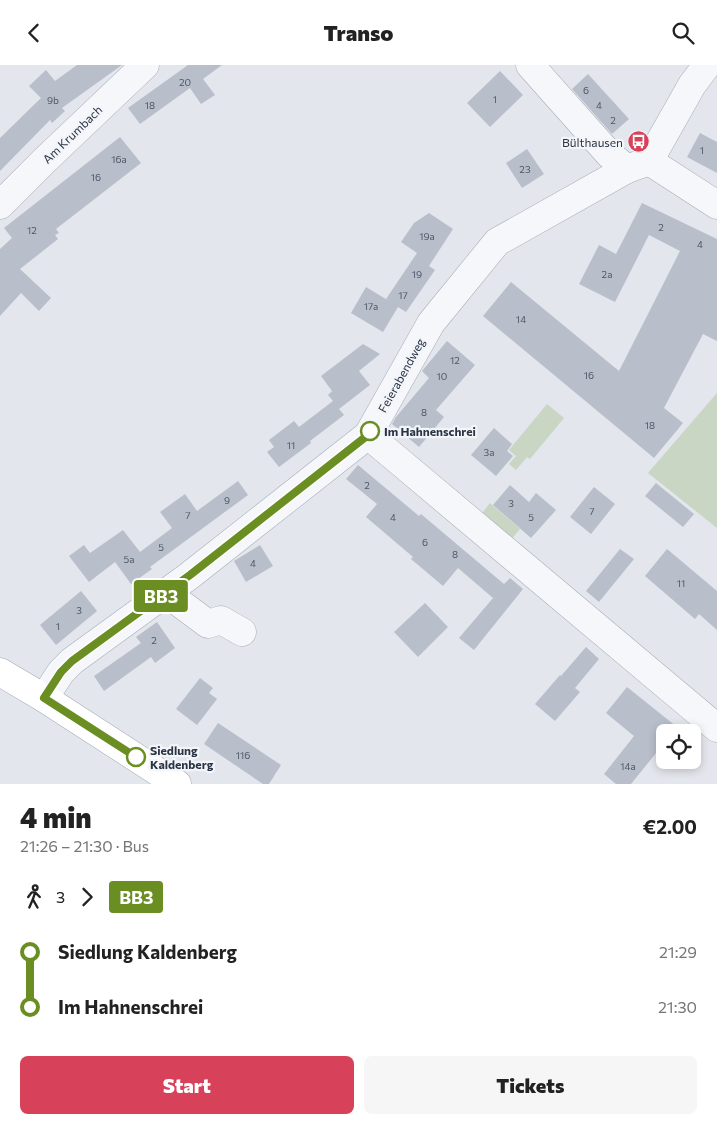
<!DOCTYPE html>
<meta charset="utf-8">
<style>
:root{--surface:#fff;--page:#f6f6f6;--text:#222;--muted:#767676;--accent:#d8415a}
body{margin:0;font-family:Commissioner,sans-serif;background:var(--page);color:var(--text);height:100vh;display:flex;flex-direction:column;font-size:19px;white-space:nowrap}
*{box-sizing:border-box;margin:0}
p{font-size:16px;color:var(--muted)}
.icon{flex:none;width:28px;height:28px;fill:none;stroke:currentColor;stroke-width:2;stroke-linecap:round;stroke-linejoin:round}
.map{position:relative;height:719px;overflow:hidden}
.side{display:flex;flex-direction:column;background:var(--surface);flex:1}
.side>*{flex:none}
.badge{padding:0 10px;border-radius:4px;font-size:18px;line-height:32px}
.fabs{position:absolute;left:656px;top:659px;display:grid;gap:10px}
.fabs a{display:grid;place-items:center;width:45px;height:45px;border-radius:8px;background:var(--surface);box-shadow:0 2px 8px #0003;font-size:25px}
.map>.badge{position:absolute;translate:-50% -50%;box-shadow:0 0 0 2px #fff}
.legs{display:flex;align-items:center;gap:8px;height:55px;padding:0 20px;font-size:16px}
.legs p{margin-inline-start:auto}
.overview{display:flex;align-items:center;justify-content:space-between;height:85px;padding:0 20px}
h1{font-size:28px;font-weight:800;line-height:38px}
.button{display:flex;gap:10px;margin-top:auto;padding:10px 20px}
.button a{flex:1;height:58px;border-radius:8px;background:var(--accent);color:#fff;font-size:20px;font-weight:800;line-height:58px;text-align:center}
.button a+a{background:var(--page);color:var(--text)}
ul{padding:0 20px;list-style:none}
li{display:flex;align-items:center;gap:18px;height:55px;font-size:19px}
li i{display:grid;place-items:center;width:8px;height:100%;margin:0 6px;background:currentColor}
li i::after{content:'';width:12px;height:12px;margin:-6px;border:4px solid;border-radius:50%;background:var(--surface)}
li p{margin-inline-start:auto}
li:first-child i{background:linear-gradient(#0000 50%,currentColor 0)}
li:last-child i{background:linear-gradient(currentColor 50%,#0000 0)}
header{display:flex;justify-content:space-between;align-items:center;height:65px;padding:0 20px;background:var(--surface);font-size:22px;font-weight:800}
.map>svg:first-child{display:block}
.green{fill:#c8d6c3}
.building{fill:#b9bfca}
.lines{fill:none;stroke-linecap:round;stroke-linejoin:round}
.minor-casing{stroke:#a7adb7;stroke-width:29}
.major-casing{stroke:#a1abb8;stroke-width:29}
.minor{stroke:#f6f7fa;stroke-width:28}
.major{stroke:#fff;stroke-width:28}
.line-1-casing{stroke:#fff;stroke-width:11}
.line-1{stroke:#6b8e23;stroke-width:8}
.stop-1-dot{fill:#fff;stroke:#6b8e23;stroke-width:2.5}
.labels{text-anchor:middle;dominant-baseline:central;stroke-width:4.5;stroke-linejoin:round;paint-order:stroke}
.number-label{font-size:10px;fill:#4d5766}
.street-label{font-size:12px;fill:#293445;stroke:#f3f5f9}
.poi-label{font-size:12px;fill:#293445;stroke:#f3f5f9;text-anchor:end}
.stop-label{font-size:12px;font-weight:bold;fill:#293445;stroke:#f3f5f9;text-anchor:start}
</style>
<header><svg class="icon" aria-label="back" viewBox="0 0 24 24"><path d="M15 5l-7 7 7 7"/></svg>Transo<svg class="icon" aria-label="search" viewBox="0 0 24 24"><circle cx="10" cy="10" r="6"/><path d="M15 15l6 6"/></svg></header>
<div class="map">
<svg width="717" height="719" viewBox="0 0 717 719">
<rect width="100%" height="100%" fill="#e3e6ec"/>
<g class="green">
<path d="M 717,328 L 717,463 L 648,408 Z"/>
<path d="M 547,339 L 564,353 L 530,394 L 527,392 L 516,405 L 509,399 L 516,391 L 509,385 Z"/>
<path d="M 490,438 L 520,464 L 509,477 L 479,452 Z"/>
</g>
<g class="building">
<path d="M 77,0 L 122,0 L 62,43 L 65,46 L 52,58 L 50,55 L 0,106 L 0,73 L 41,33 L 29,21 L 46,5 L 55,16 Z"/>
<path d="M 188,0 L 222,0 L 203,14 L 215,30 L 201,39 L 190,23 L 140,59 L 128,43 Z"/>
<path d="M 500,6 L 523,30 L 490,62 L 467,38 Z"/>
<path d="M 588,9 L 629,54 L 612,69 L 572,24 Z"/>
<path d="M 700,68 L 717,77 L 717,108 L 687,92 Z"/>
<path d="M 120,72 L 141,98 L 56,164 L 59,168 L 55,170 L 58,174 L 20,204 L 51,233 L 39,246 L 21,228 L 0,251 L 0,184 L 12,173 L 4,163 Z"/>
<path d="M 527,84 L 544,109 L 522,123 L 506,98 Z"/>
<path d="M 642,138 L 717,174 L 717,276 L 703,269 L 664,343 L 683,358 L 654,393 L 483,251 L 511,217 L 619,306 L 680,186 L 649,170 L 615,237 L 579,219 L 599,180 L 616,189 Z"/>
<path d="M 429,148 L 453,164 L 429,201 L 435,205 L 406,247 L 398,242 L 383,267 L 351,248 L 366,222 L 394,239 L 386,234 L 417,188 L 401,177 L 414,158 Z"/>
<path d="M 447,276 L 475,300 L 436,345 L 444,352 L 419,382 L 392,359 L 396,352 L 429,313 L 422,306 Z"/>
<path d="M 363,279 L 380,289 L 359,306 L 370,320 L 339,344 L 344,350 L 310,376 L 311,378 L 279,402 L 267,387 L 274,382 L 269,375 L 294,356 L 299,362 L 333,336 L 328,330 L 332,326 L 321,311 Z"/>
<path d="M 494,363 L 512,379 L 507,386 L 513,391 L 496,411 L 471,390 Z"/>
<path d="M 358,400 L 419,451 L 421,449 L 504,519 L 510,513 L 523,524 L 474,585 L 459,573 L 493,533 L 458,503 L 443,521 L 411,494 L 413,492 L 366,452 L 377,439 L 346,414 Z"/>
<path d="M 238,416 L 248,430 L 150,502 L 152,504 L 131,519 L 115,497 L 89,517 L 69,491 L 84,480 L 90,488 L 123,465 L 140,487 L 172,463 L 160,447 L 185,429 L 197,446 Z"/>
<path d="M 656,418 L 694,449 L 683,462 L 645,431 Z"/>
<path d="M 510,420 L 529,437 L 536,428 L 556,445 L 531,473 L 493,440 Z"/>
<path d="M 594,422 L 615,439 L 591,469 L 570,452 Z"/>
<path d="M 260,480 L 273,501 L 246,517 L 234,496 Z"/>
<path d="M 620,484 L 634,494 L 599,537 L 586,526 Z"/>
<path d="M 667,484 L 717,526 L 717,565 L 699,549 L 695,554 L 645,511 Z"/>
<path d="M 81,526 L 97,546 L 56,580 L 40,560 Z"/>
<path d="M 425,538 L 448,562 L 418,592 L 394,567 Z"/>
<path d="M 157,557 L 175,583 L 155,598 L 151,592 L 104,626 L 94,611 L 141,578 L 136,572 Z"/>
<path d="M 586,582 L 599,594 L 575,623 L 580,627 L 555,656 L 535,639 L 560,610 L 561,611 Z"/>
<path d="M 200,613 L 213,623 L 209,628 L 217,634 L 197,660 L 176,644 Z"/>
<path d="M 627,622 L 677,662 L 672,668 L 665,668 L 665,677 L 631,719 L 616,719 L 604,709 L 634,671 L 606,648 Z"/>
<path d="M 218,658 L 281,700 L 269,719 L 263,719 L 204,679 Z"/>
</g>
<g class="lines">
<defs>
<g id="minor">
<path d="M 530,0 L 609,89 L 627,104"/>
<path d="M 649,96 L 692,20 L 707,0"/>
<path d="M 649,96 L 717,140"/>
<path d="M 0,140 L 44,96 L 145,0"/>
<path d="M 368,370 L 717,663"/>
<path d="M 168,527 L 173,533 L 208,559 L 221,555 L 242,567"/>
<path d="M 44,633 L 61,607 L 72,596 L 189,511 L 368,370 L 431,258 L 497,177 L 627,104 L 649,96"/>
</g>
<path id="major" d="M 0,607 L 44,633 L 177,719"/>
</defs>
<use href="#minor" class="minor-casing"/>
<use href="#major" class="major-casing"/>
<use href="#minor" class="minor"/>
<use href="#major" class="major"/>
</g>
<g class="lines">
<defs>
<path id="line-1" d="M 136,692 L 44,633 L 61,607 L 72,596 L 190,510 L 368,370 L 370,366"/>
</defs>
<use href="#line-1" class="line-1-casing"/>
<use href="#line-1" class="line-1"/>
</g>
<defs>
<symbol id="bus-disc" viewBox="-11 -11 22 22"><circle r="9.5" fill="#d8415a" stroke="#f3f5f9"/><path d="M-5-6H5V4H4V6H2V4H-2V6H-4V4H-5ZM-3.5-4V0h7V-4ZM-3.5 1.2v1.5H-2V1.2ZM2 1.2v1.5H3.5V1.2Z" fill="#fff"/></symbol>
</defs>
<g fill-rule="evenodd">
<use href="#bus-disc" x="626" y="64" width="25" height="25"/>
</g>
<g class="stop-1-dot">
<circle cx="370" cy="366" r="9"/>
<circle cx="136" cy="692" r="9"/>
</g>
<g class="labels">
<g class="number-label">
<text x="185" y="17">20</text>
<text x="586" y="25">6</text>
<text x="495" y="34">1</text>
<text x="53" y="35">9b</text>
<text x="150" y="40">18</text>
<text x="599" y="40">4</text>
<text x="613" y="55">2</text>
<text x="702" y="85">1</text>
<text x="119" y="94">16a</text>
<text x="525" y="104">23</text>
<text x="96" y="112">16</text>
<text x="661" y="162">2</text>
<text x="32" y="165">12</text>
<text x="427" y="171">19a</text>
<text x="700" y="179">4</text>
<text x="417" y="209">19</text>
<text x="607" y="209">2a</text>
<text x="403" y="230">17</text>
<text x="371" y="241">17a</text>
<text x="521" y="254">14</text>
<text x="455" y="295">12</text>
<text x="589" y="310">16</text>
<text x="442" y="311">10</text>
<text x="424" y="347">8</text>
<text x="650" y="360">18</text>
<text x="291" y="380">11</text>
<text x="489" y="387">3a</text>
<text x="367" y="420">2</text>
<text x="227" y="435">9</text>
<text x="511" y="438">3</text>
<text x="592" y="446">7</text>
<text x="188" y="450">7</text>
<text x="393" y="452">4</text>
<text x="531" y="452">5</text>
<text x="425" y="477">6</text>
<text x="161" y="482">5</text>
<text x="455" y="489">8</text>
<text x="129" y="494">5a</text>
<text x="253" y="498">4</text>
<text x="681" y="518">11</text>
<text x="79" y="545">3</text>
<text x="58" y="561">1</text>
<text x="154" y="575">2</text>
<text x="243" y="690">116</text>
<text x="628" y="701">14a</text>
</g>
<g class="street-label">
<text transform="translate(72 69) rotate(-44)">Am Krumbach</text>
<text transform="translate(401 310) rotate(-61)">Feierabendweg</text>
</g>
<g class="poi-label">
<text x="623" y="77">Bülthausen</text>
</g>
<g class="stop-label">
<text x="384" y="366">Im Hahnenschrei</text>
<text x="150" y="685">Siedlung<tspan x="150" dy="14">Kaldenberg</tspan></text>
</g>
</g>
</svg>
<div class="fabs">
<a><svg class="icon" aria-label="locate" viewBox="0 0 24 24"><circle cx="12" cy="12" r="6"/><path d="M12 2v4M12 18v4M2 12h4M18 12h4"/></svg></a>
</div>
<b class="badge" style="left:161px;top:531px;background:#6b8e23;color:#fff">BB3</b>
</div>
<section class="side">
<div class="overview"><div><h1>4 min</h1><p>21:26 – 21:30 · Bus</p></div><b>€2.00</b></div>
<div class="legs"><svg class="icon" aria-label="walk" viewBox="0 0 24 24"><circle cx="13" cy="4" r="2"/><path d="M13 8l-2 6 4 7M11 14l-3 7M7 12l3-4h3l4 4"/></svg>3<svg class="icon" aria-label="forward" viewBox="0 0 24 24"><path d="M9 5l7 7-7 7"/></svg><b class="badge" style="background:#6b8e23;color:#fff">BB3</b></div>
<ul>
<li><i style="color:#6b8e23"></i><b>Siedlung Kaldenberg</b><p>21:29</p></li>
<li><i style="color:#6b8e23"></i><b>Im Hahnenschrei</b><p>21:30</p></li>
</ul>
<div class="button"><a>Start</a><a>Tickets</a></div>
</section>
